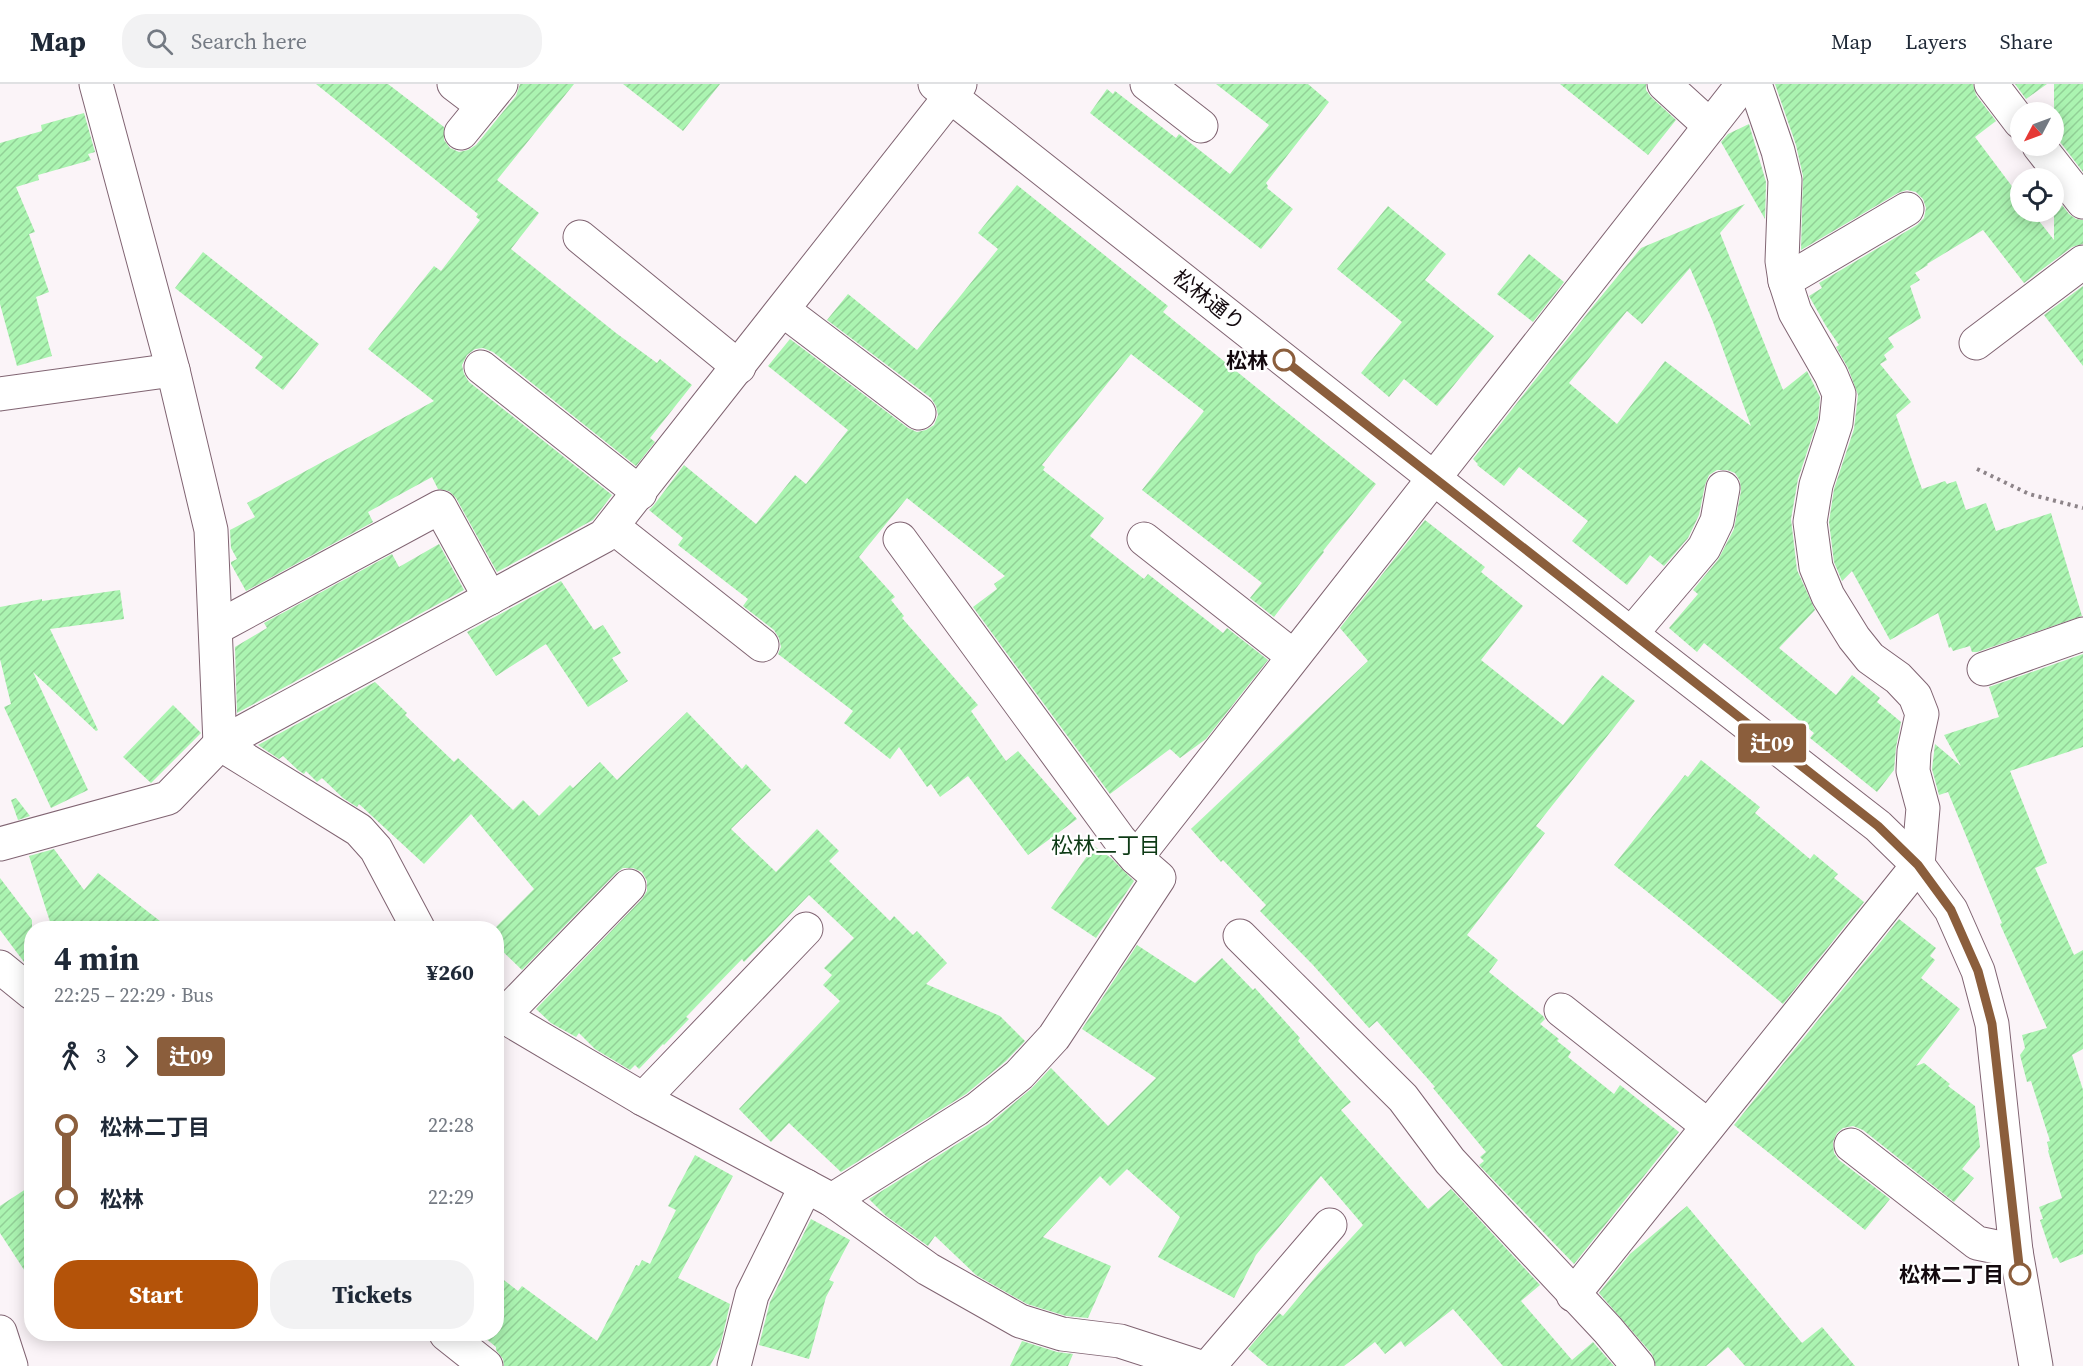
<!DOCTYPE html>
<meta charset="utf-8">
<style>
:root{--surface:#fff;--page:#f2f2f3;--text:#1f2937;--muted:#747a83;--line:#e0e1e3;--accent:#b45309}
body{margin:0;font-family:"Source Serif 4","Noto Sans JP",serif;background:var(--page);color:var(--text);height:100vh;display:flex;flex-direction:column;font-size:22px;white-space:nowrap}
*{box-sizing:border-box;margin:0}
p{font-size:20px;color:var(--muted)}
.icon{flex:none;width:33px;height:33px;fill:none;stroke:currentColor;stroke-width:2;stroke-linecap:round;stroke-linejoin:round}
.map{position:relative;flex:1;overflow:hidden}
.sheet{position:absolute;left:24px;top:837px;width:480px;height:420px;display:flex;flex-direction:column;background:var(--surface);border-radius:24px;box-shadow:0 3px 15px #0003}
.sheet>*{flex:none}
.badge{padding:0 12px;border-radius:4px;font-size:21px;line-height:39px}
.needle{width:39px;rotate:229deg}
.tools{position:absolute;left:2010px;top:18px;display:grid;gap:12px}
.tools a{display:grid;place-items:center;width:54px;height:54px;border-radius:50%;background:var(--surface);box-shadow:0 3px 15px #0003;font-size:30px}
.map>.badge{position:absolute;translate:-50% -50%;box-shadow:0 0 0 3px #fff}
.legs{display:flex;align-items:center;gap:9px;height:66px;padding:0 30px;font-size:20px}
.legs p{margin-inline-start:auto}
.overview{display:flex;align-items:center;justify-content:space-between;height:102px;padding:0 30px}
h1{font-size:33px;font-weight:700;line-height:45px}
.cta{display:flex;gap:12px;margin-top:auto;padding:12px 30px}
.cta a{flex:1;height:69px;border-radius:24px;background:var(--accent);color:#fff;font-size:24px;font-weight:700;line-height:69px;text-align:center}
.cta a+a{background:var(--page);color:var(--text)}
ul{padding:0 30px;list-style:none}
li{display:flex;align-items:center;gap:21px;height:72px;font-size:22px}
li i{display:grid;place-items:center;width:9px;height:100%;margin:0 8px;background:currentColor}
li i::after{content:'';width:15px;height:15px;margin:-8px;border:4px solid;border-radius:50%;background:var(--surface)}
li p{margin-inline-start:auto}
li:first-child i{background:linear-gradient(#0000 50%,currentColor 0)}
li:last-child i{background:linear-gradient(currentColor 50%,#0000 0)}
header{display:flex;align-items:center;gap:36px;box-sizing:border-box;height:84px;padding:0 30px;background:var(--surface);border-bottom:2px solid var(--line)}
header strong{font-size:28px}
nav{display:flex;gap:33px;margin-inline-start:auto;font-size:21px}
.search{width:420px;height:54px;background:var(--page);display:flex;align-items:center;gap:15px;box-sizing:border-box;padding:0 21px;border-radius:24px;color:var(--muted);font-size:22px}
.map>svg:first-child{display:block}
.building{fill:url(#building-hatch);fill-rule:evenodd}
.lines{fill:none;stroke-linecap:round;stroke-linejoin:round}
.minor-casing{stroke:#806472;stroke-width:35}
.path{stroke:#8d8489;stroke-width:4;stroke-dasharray:3 4.5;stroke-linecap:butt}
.minor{stroke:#fff;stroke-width:33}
.line-1-casing{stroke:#fff;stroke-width:14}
.line-1{stroke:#8b5e3c;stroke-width:9}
.stop-1-dot{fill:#fff;stroke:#8b5e3c;stroke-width:3}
.labels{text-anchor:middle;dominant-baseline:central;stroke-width:4.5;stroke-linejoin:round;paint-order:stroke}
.street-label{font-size:21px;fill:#13090e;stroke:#fff}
.stop-label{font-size:21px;font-weight:bold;fill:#13090e;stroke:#fff;text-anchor:end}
.neighbourhood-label{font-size:22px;fill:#0d3a15;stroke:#fff}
</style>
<header>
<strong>Map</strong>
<div class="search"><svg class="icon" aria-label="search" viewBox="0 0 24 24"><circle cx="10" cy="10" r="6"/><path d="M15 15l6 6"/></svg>Search here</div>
<nav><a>Map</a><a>Layers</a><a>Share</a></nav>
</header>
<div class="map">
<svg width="2083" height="1282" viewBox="0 0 2083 1282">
<defs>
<pattern id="building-hatch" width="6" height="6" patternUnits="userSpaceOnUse" patternTransform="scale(1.5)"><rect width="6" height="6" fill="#abf4b1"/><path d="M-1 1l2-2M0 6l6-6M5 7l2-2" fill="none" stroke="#92d097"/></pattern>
</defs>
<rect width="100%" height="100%" fill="#fbf4f8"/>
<g class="building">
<path d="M 316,0 L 388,0 L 444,43 L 444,56 L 450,64 L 459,68 L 468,66 L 476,61 L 516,12 L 520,0 L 574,0 L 497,96 L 539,129 L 511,165 L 616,249 L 657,279 L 660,275 L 692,301 L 650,354 L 655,358 L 636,382 L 493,268 L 483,264 L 475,265 L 467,271 L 462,281 L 464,290 L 469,298 L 612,411 L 593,436 L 497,488 L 456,414 L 449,407 L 438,405 L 432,393 L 368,428 L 373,438 L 246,507 L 231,480 L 231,478 L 237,475 L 231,464 L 230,446 L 255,433 L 247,419 L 434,317 L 368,265 L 434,182 L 441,187 L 480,136 L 476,133 L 478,130 Z"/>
<path d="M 623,0 L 720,0 L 683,47 Z"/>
<path d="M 1216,0 L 1308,0 L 1329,18 L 1266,99 L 1268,102 L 1267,104 L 1293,125 L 1261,165 L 1090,29 L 1107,5 L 1113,10 L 1115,7 L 1176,54 L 1179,50 L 1230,90 L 1269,41 Z"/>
<path d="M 1560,0 L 1646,0 L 1646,6 L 1651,13 L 1676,36 L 1648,71 Z"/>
<path d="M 1775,0 L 1973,0 L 1976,11 L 1996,37 L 1975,53 L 2020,113 L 2020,128 L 2032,128 L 2054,156 L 2054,111 L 2069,130 L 2076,135 L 2083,136 L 2083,160 L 2072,163 L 2024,199 L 1983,146 L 1927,180 L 1928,181 L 1915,189 L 1920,196 L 1910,202 L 1921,234 L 1888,254 L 1894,263 L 1884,271 L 1887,276 L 1880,280 L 1911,318 L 1896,331 L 1922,405 L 1945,397 L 1947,400 L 1956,397 L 1966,426 L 1986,419 L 1996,447 L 2051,429 L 2082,532 L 1977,568 L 1972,568 L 1970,562 L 1953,567 L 1951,563 L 1949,564 L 1938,529 L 1890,556 L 1852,487 L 1842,497 L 1834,478 L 1829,438 L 1834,405 L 1854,345 L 1858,311 L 1848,284 L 1836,263 L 1839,261 L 1826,242 L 1809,212 L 1822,204 L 1819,199 L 1917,141 L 1924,134 L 1926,124 L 1923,115 L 1916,108 L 1907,106 L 1898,109 L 1801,166 L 1803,92 L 1796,61 Z"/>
<path d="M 2015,0 L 2047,0 L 2026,15 Z"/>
<path d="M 2054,0 L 2083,0 L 2083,88 L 2054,50 Z"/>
<path d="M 84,29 L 95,68 L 88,70 L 91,76 L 38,91 L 39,96 L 16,103 L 35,148 L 29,150 L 49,208 L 36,213 L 52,272 L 17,282 L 0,220 L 0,59 L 42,47 L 41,41 Z"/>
<path d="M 1749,40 L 1766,98 L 1765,135 L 1721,58 L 1728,50 Z"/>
<path d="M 1017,101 L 1168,222 L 1163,228 L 1376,400 L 1323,467 L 1324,468 L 1274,533 L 1250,514 L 1262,499 L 1142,406 L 1204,327 L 1131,270 L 1042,381 L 1045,383 L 1043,386 L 1104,434 L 1090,452 L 1144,495 L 1148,490 L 1223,549 L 1227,544 L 1268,576 L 1206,655 L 1180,674 L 1170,665 L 1110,710 L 973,523 L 997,505 L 994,500 L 1005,492 L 907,414 L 859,473 L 895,513 L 891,516 L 904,532 L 902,534 L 978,621 L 971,627 L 1006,677 L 1018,667 L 1077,735 L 1028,771 L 968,692 L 940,713 L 931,700 L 927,703 L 899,663 L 890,675 L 844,639 L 853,627 L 778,570 L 781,563 L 779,554 L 774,546 L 743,522 L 748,515 L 678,461 L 683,454 L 649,426 L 654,421 L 684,381 L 756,440 L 795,391 L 806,400 L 848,346 L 768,282 L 790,255 L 908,344 L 917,348 L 926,346 L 934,341 L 938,331 L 936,322 L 931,314 L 827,236 L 848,210 L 917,266 L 998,165 L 978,149 Z"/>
<path d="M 1745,120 L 1720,149 L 1783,306 L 1807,287 L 1820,313 L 1818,335 L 1798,395 L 1791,435 L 1797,486 L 1815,526 L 1779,564 L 1836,611 L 1852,591 L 1880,614 L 1877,618 L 1901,638 L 1896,663 L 1894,686 L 1877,708 L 1810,654 L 1814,649 L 1720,572 L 1704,559 L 1697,568 L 1669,544 L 1698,510 L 1693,506 L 1718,476 L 1734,445 L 1741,407 L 1740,397 L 1735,389 L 1727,386 L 1717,386 L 1709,391 L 1705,401 L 1699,431 L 1688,454 L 1664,482 L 1650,471 L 1627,501 L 1572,457 L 1588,437 L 1519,383 L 1504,402 L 1477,381 L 1478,380 L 1473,375 L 1594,221 L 1641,164 ZM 1690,184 L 1713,238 L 1751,342 L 1665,277 L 1617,340 L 1569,299 L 1627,227 L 1642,240 Z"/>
<path d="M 1388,122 L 1446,170 L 1425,196 L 1494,252 L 1437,322 L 1404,295 L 1389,313 L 1361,289 L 1402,238 L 1337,185 Z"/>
<path d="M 203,168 L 319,260 L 283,306 L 255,284 L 263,273 L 175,204 Z"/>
<path d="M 1529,170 L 1564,198 L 1533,238 L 1497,210 Z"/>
<path d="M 2083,202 L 2083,282 L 2044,231 Z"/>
<path d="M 1425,436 L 1485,483 L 1481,488 L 1523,522 L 1481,576 L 1563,641 L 1602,591 L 1635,617 L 1536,742 L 1545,749 L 1467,851 L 1498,876 L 1489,888 L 1543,932 L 1545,935 L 1540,940 L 1559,955 L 1557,957 L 1571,968 L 1568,973 L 1614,1010 L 1620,1001 L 1679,1048 L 1574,1180 L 1479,1081 L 1484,1077 L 1480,1073 L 1486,1068 L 1433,1004 L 1435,1003 L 1377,937 L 1369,944 L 1313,881 L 1260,827 L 1266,821 L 1223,776 L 1221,778 L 1191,745 L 1368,577 L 1340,544 Z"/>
<path d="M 439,460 L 464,506 L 237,629 L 235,563 L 267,544 L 264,539 L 392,470 L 399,483 Z"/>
<path d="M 561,497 L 594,546 L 603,541 L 621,569 L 612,574 L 628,597 L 588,623 L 546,560 L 496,592 L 467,548 Z"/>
<path d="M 120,506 L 124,535 L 50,545 L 98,646 L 96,647 L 33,588 L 88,706 L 51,724 L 4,623 L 11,620 L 0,575 L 0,523 L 42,515 L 42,517 Z"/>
<path d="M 2083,570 L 2083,663 L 2010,687 L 2047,779 L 2035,784 L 2074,871 L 2083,866 L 2083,965 L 2072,971 L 2083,1006 L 2083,1170 L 2060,1179 L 2057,1173 L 2053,1175 L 2040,1136 L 2043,1135 L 2039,1123 L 2062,1114 L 2048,1067 L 2049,1066 L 2047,1058 L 2050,1057 L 2031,997 L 2027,998 L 2020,971 L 2025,964 L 2022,951 L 2047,944 L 2000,840 L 2002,839 L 1948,708 L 1939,711 L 1932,685 L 1935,660 L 1961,682 L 1944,651 L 1999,633 L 1989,603 Z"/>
<path d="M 375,598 L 407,629 L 405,631 L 454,678 L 458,674 L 513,726 L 523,716 L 539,732 L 570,701 L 573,704 L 600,678 L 617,696 L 687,628 L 742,685 L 746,680 L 771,706 L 731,745 L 776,788 L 817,745 L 839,767 L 829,777 L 890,837 L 894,832 L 913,851 L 917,847 L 947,879 L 926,900 L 1000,932 L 1025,957 L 1006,977 L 966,1010 L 841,1088 L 789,1039 L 771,1058 L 739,1025 L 840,917 L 823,901 L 832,891 L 824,884 L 854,854 L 809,811 L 744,878 L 742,875 L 686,933 L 689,935 L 664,961 L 663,960 L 639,985 L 635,981 L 630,986 L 595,965 L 579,949 L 576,953 L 551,939 L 536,925 L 642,815 L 647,807 L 647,797 L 642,788 L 633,784 L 623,784 L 616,789 L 522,886 L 496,861 L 495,844 L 534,805 L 471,730 L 424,780 L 359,720 L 357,723 L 343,714 L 322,694 L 317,698 L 306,687 L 304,690 L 298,686 L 283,672 L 279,675 L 258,661 Z"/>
<path d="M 173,621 L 201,649 L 151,699 L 123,673 Z"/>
<path d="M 1701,676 L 1760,723 L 1755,729 L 1810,775 L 1814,770 L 1838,790 L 1834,794 L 1864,818 L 1783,920 L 1681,835 L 1614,781 L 1685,691 L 1688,693 Z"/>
<path d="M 16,714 L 30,732 L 18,736 L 11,716 Z"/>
<path d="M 1094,762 L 1111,774 L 1134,797 L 1096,854 L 1051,824 Z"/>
<path d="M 54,765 L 84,806 L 98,789 L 169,844 L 52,844 L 29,772 Z"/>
<path d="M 0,794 L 32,836 L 32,884 L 24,878 L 0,846 Z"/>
<path d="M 1899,835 L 1936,864 L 1930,872 L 1935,876 L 1921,894 L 1960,925 L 1916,982 L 1924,979 L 1950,1000 L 1948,1002 L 1975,1022 L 1980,1063 L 1962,1085 L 1974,1094 L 1954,1118 L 1863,1046 L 1853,1042 L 1843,1044 L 1837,1049 L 1833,1058 L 1834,1069 L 1839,1076 L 1890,1115 L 1865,1146 L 1734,1041 Z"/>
<path d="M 1137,861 L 1195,899 L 1222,874 L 1253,906 L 1255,904 L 1300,954 L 1298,957 L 1351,1018 L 1341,1026 L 1428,1125 L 1451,1105 L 1540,1201 L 1521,1217 L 1572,1276 L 1593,1258 L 1614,1282 L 1503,1282 L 1453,1225 L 1405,1263 L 1401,1257 L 1385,1270 L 1375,1258 L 1344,1282 L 1268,1282 L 1248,1265 L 1279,1229 L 1283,1232 L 1318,1190 L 1363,1141 L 1321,1092 L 1256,1171 L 1234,1214 L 1158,1173 L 1180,1133 L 1127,1085 L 1110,1102 L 1100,1092 L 1043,1153 L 1111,1182 L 1088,1234 L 1066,1232 L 1027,1220 L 976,1191 L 935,1152 L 928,1162 L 886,1132 L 869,1115 L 989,1040 L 1031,1005 L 1051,984 L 1108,1042 L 1156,994 L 1082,945 Z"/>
<path d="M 695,1071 L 733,1092 L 678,1194 L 730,1220 L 720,1263 L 710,1282 L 504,1282 L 503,1275 L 496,1266 L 496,1263 L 484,1253 L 487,1250 L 496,1250 L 496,1190 L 518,1207 L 522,1202 L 597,1257 L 636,1181 L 639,1182 L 642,1176 L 650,1180 L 676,1126 L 668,1122 Z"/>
<path d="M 32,1101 L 32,1198 L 0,1149 L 0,1122 Z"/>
<path d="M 1687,1122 L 1802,1259 L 1822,1243 L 1855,1282 L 1745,1282 L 1728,1263 L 1706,1282 L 1656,1282 L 1652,1270 L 1599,1209 L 1630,1170 Z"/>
<path d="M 811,1135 L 850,1156 L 829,1196 L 834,1198 L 826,1213 L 809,1275 L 759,1261 L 770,1218 Z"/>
<path d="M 1022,1257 L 1057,1268 L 1073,1270 L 1068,1282 L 1010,1282 Z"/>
</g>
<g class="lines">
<defs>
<g id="minor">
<path d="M 96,0 L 173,286 L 211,446 L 220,660"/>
<path d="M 454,0 L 483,22"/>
<path d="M 935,0 L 1631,550 L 1878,742 L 1918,781 L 1951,826 L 1978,887 L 1992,940 L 2016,1167 L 2036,1282"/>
<path d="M 1147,0 L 1201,42"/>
<path d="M 1664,0 L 1710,42"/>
<path d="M 1991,0 L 2020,38"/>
<path d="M 461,49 L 501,0"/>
<path d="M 2039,62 L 2083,118"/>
<path d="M 580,153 L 739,283"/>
<path d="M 1785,197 L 1907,125"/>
<path d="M 783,226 L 919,329"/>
<path d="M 1976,259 L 2083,178"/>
<path d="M 481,283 L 640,409"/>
<path d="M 0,310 L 173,286"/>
<path d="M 613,443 L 762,561"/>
<path d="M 1144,455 L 1293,572"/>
<path d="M 216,544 L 440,423 L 490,514"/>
<path d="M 1631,550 L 1704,464 L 1717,437 L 1723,404"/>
<path d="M 1984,585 L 2083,550"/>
<path d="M 220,660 L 359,746 L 376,765 L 418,844"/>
<path d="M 0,760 L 168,714 L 220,660 L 604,452 L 960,0"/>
<path d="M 1136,774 L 1743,0"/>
<path d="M 1240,852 L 1403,1014 L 1450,1077 L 1608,1246 L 1638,1282"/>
<path d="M 0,883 L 32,909"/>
<path d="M 1561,926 L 1708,1042"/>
<path d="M 496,928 L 643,1015 L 832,1116 L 928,1185 L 1020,1237 L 1062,1250 L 1120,1257 L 1197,1282"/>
<path d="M 503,932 L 629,802"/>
<path d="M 643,1015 L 806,845"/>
<path d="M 1851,1061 L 1977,1159 L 2016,1167"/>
<path d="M 832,1116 L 977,1025 L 1019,991 L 1054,953 L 1159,794 L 1136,774 L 1120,756 L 900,455"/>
<path d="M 1573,1211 L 1918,781 L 1923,724 L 1913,687 L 1914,667 L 1922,630 L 1915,612 L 1898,594 L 1870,574 L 1854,554 L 1828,512 L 1816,483 L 1810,438 L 1816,401 L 1836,339 L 1839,310 L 1831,291 L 1795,228 L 1785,197 L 1782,177 L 1785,96 L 1778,67 L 1755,0"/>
<path d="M 0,1248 L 11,1282"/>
<path d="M 446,1250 L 486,1282"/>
<path d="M 734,1282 L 752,1211 L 806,1102"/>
<path d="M 1209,1282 L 1330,1141"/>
</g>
</defs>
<use href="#minor" class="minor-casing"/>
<path class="path" d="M 1977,385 L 2029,410 L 2083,424"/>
<use href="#minor" class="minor"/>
</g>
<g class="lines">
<defs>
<path id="line-1" d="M 1284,276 L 1878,742 L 1918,781 L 1951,826 L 1978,887 L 1992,940 L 2020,1190"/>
</defs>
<use href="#line-1" class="line-1-casing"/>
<use href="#line-1" class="line-1"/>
</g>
<g class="stop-1-dot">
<circle cx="1284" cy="276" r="10"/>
<circle cx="2020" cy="1190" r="10"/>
</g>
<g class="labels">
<g class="street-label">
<text transform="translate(1209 216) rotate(38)">松林通り</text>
</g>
<g class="stop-label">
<text x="1268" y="276">松林</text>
<text x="2004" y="1190">松林二丁目</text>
</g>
<g class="neighbourhood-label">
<text x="1106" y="761">松林二丁目</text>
</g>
</g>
</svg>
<div class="tools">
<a><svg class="needle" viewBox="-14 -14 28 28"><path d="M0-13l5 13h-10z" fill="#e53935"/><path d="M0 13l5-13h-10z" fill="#747a83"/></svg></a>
<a><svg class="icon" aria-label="locate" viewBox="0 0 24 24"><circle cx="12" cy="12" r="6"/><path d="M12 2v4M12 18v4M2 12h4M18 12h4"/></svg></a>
</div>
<b class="badge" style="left:1772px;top:659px;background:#8b5e3c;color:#fff">辻09</b>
<section class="sheet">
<div class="overview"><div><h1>4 min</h1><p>22:25 – 22:29 · Bus</p></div><b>¥260</b></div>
<div class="legs"><svg class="icon" aria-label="walk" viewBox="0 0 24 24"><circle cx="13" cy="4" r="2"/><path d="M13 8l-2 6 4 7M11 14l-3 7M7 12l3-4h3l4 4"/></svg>3<svg class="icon" aria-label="forward" viewBox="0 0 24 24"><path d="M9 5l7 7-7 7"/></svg><b class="badge" style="background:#8b5e3c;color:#fff">辻09</b></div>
<ul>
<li><i style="color:#8b5e3c"></i><b>松林二丁目</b><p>22:28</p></li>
<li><i style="color:#8b5e3c"></i><b>松林</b><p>22:29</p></li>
</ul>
<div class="cta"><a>Start</a><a>Tickets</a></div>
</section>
</div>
